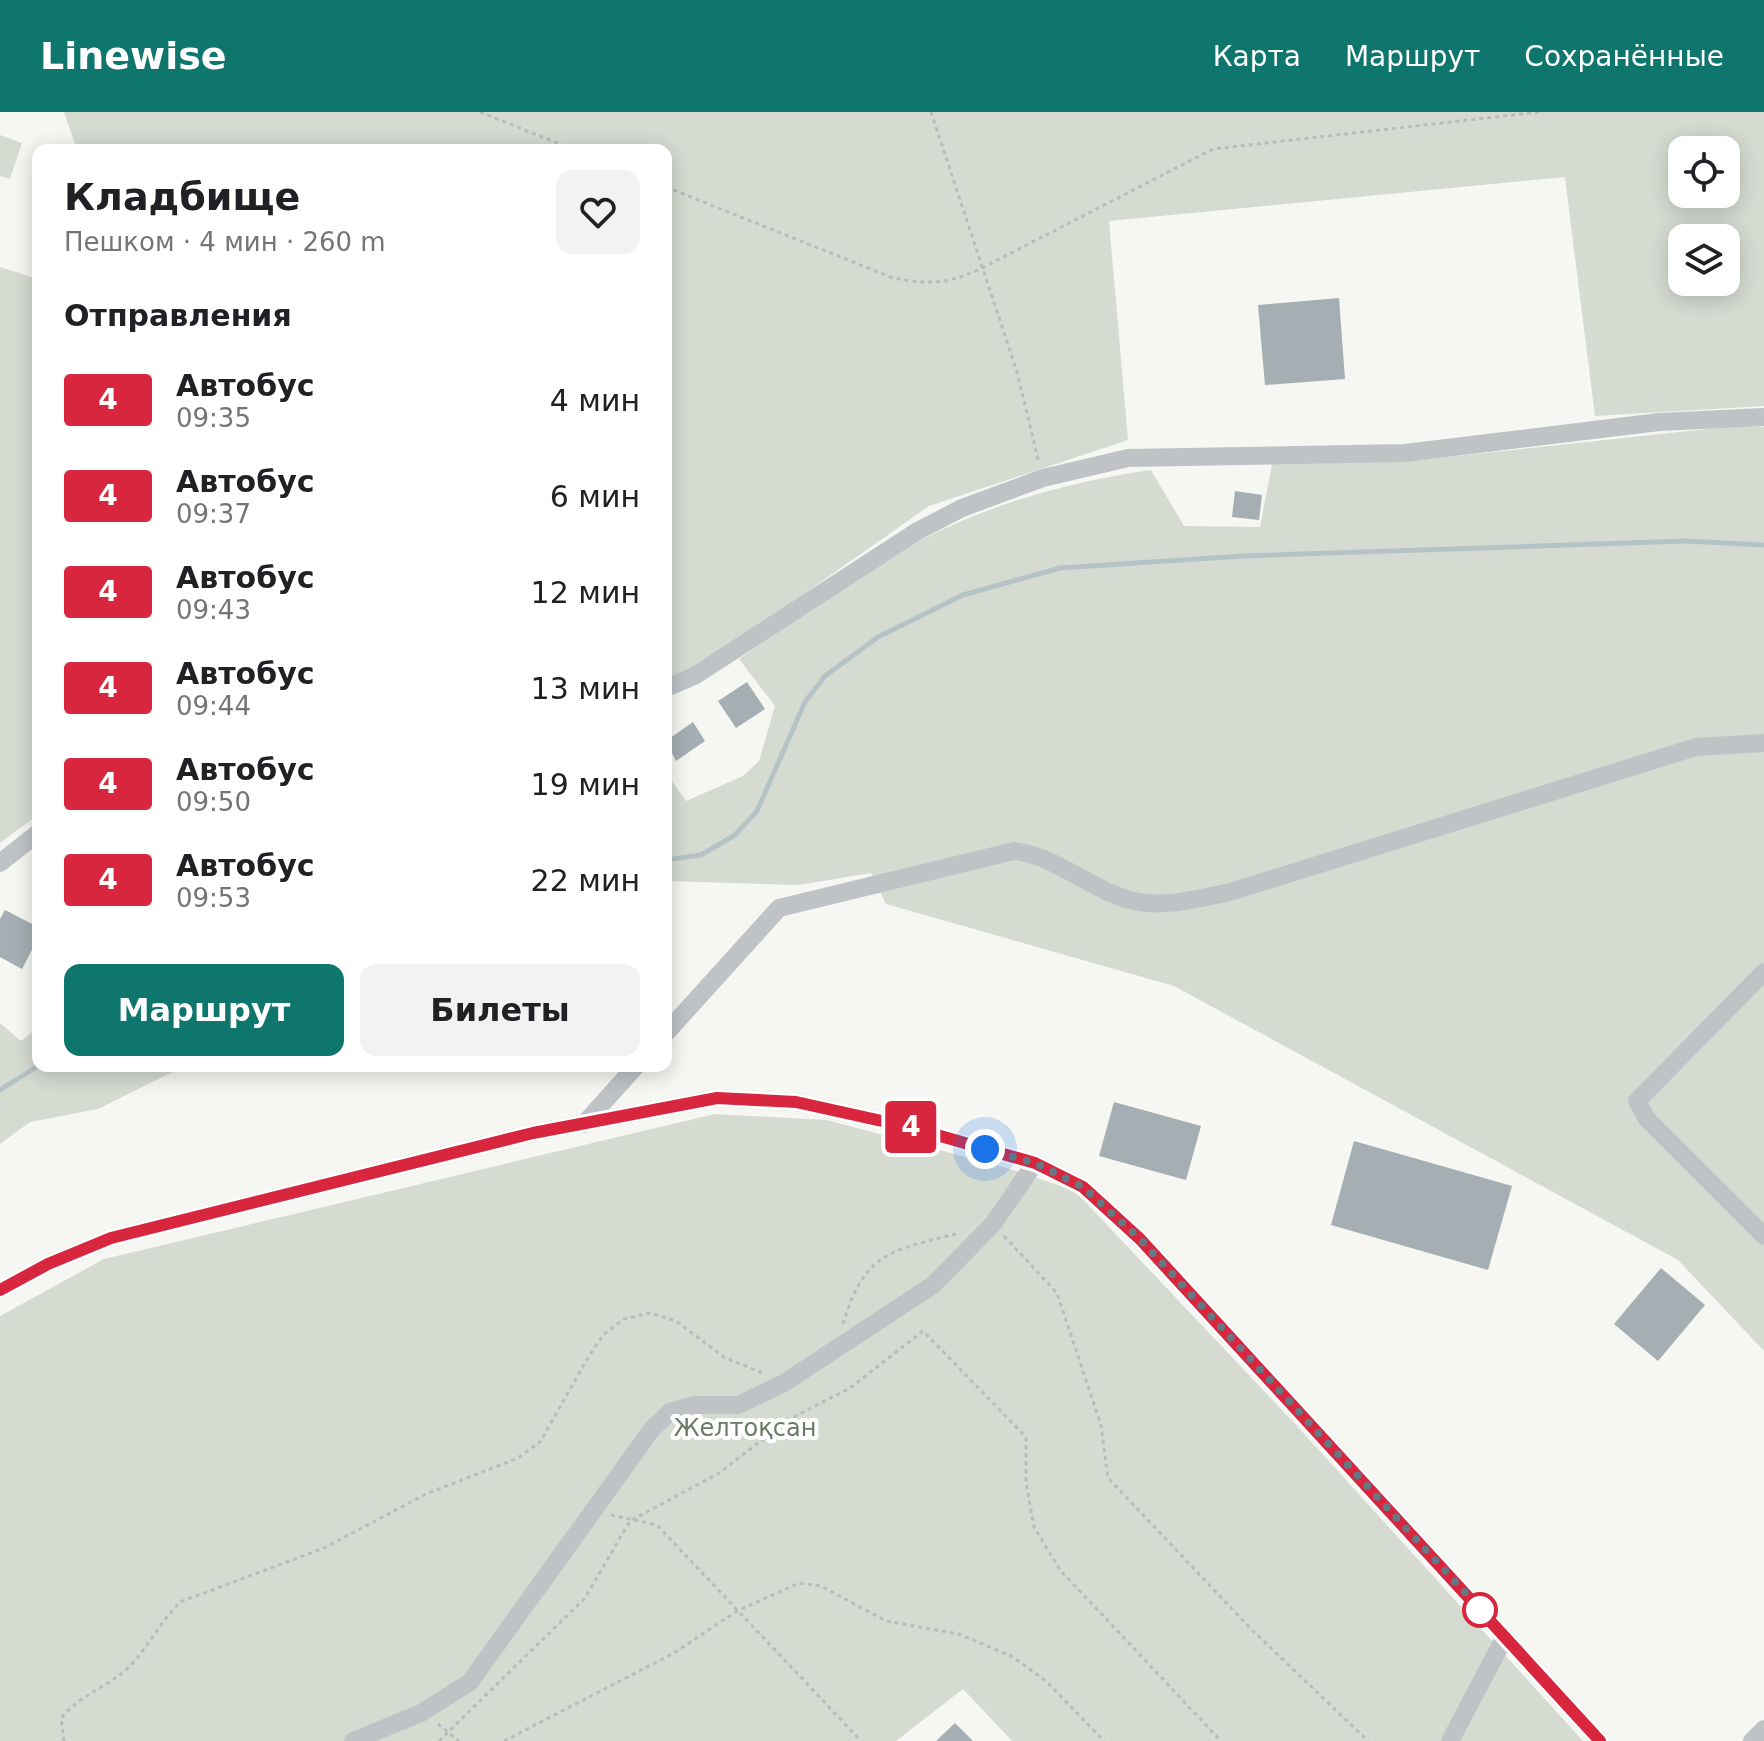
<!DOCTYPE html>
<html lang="ru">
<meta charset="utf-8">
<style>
:root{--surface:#fff;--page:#f2f2f2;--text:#202124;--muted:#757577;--accent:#0f766e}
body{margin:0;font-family:"DejaVu Sans",sans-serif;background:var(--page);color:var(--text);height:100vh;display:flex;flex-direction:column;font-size:30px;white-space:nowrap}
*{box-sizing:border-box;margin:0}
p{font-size:26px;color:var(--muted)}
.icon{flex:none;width:44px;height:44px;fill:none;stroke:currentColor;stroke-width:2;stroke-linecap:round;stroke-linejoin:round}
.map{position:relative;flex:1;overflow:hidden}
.side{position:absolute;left:32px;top:32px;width:640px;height:928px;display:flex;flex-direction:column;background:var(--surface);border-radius:16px;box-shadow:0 4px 20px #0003}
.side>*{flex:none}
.badge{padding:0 16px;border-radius:6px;font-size:28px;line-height:52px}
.buttons{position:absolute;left:1668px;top:24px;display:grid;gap:16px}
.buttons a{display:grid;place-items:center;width:72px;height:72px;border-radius:16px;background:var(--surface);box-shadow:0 4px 20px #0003;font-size:40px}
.you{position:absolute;width:40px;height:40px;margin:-20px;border:6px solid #fff;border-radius:50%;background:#1a73e8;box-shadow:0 0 0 12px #1a73e833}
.map>.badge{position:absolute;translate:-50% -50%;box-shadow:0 0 0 4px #fff}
h2{padding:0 32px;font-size:30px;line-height:72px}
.round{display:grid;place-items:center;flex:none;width:84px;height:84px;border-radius:16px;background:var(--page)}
.overview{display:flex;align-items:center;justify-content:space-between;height:136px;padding:0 32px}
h1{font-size:38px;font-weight:700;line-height:60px}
.button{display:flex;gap:16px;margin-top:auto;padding:16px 32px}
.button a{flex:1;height:92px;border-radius:16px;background:var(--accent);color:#fff;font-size:32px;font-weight:700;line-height:92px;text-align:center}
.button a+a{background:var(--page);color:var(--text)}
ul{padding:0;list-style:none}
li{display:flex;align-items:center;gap:24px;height:96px;padding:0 32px}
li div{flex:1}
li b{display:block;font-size:30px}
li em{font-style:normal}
li .badge{min-width:88px;font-weight:700;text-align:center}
header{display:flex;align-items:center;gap:48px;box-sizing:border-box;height:112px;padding:0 40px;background:var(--accent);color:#fff}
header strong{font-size:38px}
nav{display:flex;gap:44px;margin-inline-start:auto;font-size:28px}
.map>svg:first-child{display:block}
.green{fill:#d6dbd2;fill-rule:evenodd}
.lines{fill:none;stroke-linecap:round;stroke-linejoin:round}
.stream{stroke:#b6c3c6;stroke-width:5}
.building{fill:#a5afb3}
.path{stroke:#b9bcbe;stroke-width:3;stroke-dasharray:4 4;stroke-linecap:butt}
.minor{stroke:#bfc3c6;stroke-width:18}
.line-casing{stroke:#fff;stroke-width:18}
.line{stroke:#d7263d;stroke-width:12}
.walk{stroke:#657883;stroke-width:8;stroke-dasharray:0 14.4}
.stop-dot{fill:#fff;stroke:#d7263d;stroke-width:4}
.labels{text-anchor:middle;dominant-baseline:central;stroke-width:8;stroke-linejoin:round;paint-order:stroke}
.park-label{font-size:24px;fill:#6a7a64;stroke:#fff}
</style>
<header>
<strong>Linewise</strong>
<nav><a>Карта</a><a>Маршрут</a><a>Сохранённые</a></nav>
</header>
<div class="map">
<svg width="1764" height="1629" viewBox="0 0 1764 1629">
<rect width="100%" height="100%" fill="#f6f6f2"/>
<g class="green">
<path d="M 64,0 L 1764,0 L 1764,294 L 1595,304 L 1565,65 L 1109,109 L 1128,328 L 929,394 L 706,551 L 666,568 L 666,38 L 77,38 ZM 1682,38 L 1726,38 L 1726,82 L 1682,82 ZM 1682,126 L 1726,126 L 1726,170 L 1682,170 Z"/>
<path d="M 0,23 L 22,31 L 10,67 L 0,64 Z"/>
<path d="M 0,155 L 38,167 L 38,703 L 0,731 Z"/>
<path d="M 1734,314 L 1764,315 L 1764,1239 L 1678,1148 L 1174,874 L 886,792 L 871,761 L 799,773 L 666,769 L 666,661 L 686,689 L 743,664 L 759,649 L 775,594 L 739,547 C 804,500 871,450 946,416 C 1011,386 1081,368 1151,358 L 1184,414 L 1260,415 L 1272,352 L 1438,346 Z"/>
<path d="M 0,911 L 21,929 L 38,915 L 38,954 L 185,954 L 98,997 L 30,1010 L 0,1032 Z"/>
<path d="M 715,1002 L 827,1008 L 1014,1058 L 1075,1079 L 1297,1314 L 1583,1629 L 1012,1629 L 963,1577 L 896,1629 L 0,1629 L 0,1204 L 104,1147 Z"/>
</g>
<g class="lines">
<g class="stream">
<path d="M 666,748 L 701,743 L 735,723 L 757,699 L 805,590 L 825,564 L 878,525 L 963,483 L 1060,456 L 1243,444 L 1685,429 L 1764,433"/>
<path d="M 0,978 L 38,954"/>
</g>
</g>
<g class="building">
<path d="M 1339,186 L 1345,267 L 1265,273 L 1258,193 Z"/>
<path d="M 1235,379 L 1262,383 L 1259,408 L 1232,405 Z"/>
<path d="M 747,570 L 765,597 L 736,616 L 718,589 Z"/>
<path d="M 693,610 L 705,629 L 676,649 L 666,629 Z"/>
<path d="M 5,798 L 38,815 L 38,826 L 22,857 L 0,845 L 0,807 Z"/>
<path d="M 1114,990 L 1201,1014 L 1186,1068 L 1099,1044 Z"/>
<path d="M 1354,1029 L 1512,1074 L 1488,1158 L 1331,1113 Z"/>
<path d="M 1661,1156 L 1705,1193 L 1658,1249 L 1614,1212 Z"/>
<path d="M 955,1611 L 973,1629 L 936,1629 Z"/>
</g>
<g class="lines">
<g class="path">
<path d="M 480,0 L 575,38"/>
<path d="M 931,0 L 1017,260 L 1039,351"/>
<path d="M 666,75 L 893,166 C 932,173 947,172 982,156 L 1213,37 L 1539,0"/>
<path d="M 1004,1124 L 1057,1181 L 1101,1313 L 1108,1366 L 1252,1518 L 1368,1629"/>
<path d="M 843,1212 C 865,1138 892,1139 959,1121"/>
<path d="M 611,1403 L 657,1413 L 861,1629"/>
<path d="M 438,1612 L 459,1629"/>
<path d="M 64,1629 L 61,1606 C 82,1581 109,1575 130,1554 C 149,1534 161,1509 180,1490 L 324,1436 L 426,1382 L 518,1346 L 540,1330 L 586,1249 L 603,1223 L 624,1207 L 650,1201 L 676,1209 L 724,1245 L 762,1261"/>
<path d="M 439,1629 L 585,1486 L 630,1409 L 719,1361 L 788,1308 L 850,1276 L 923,1219 L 1026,1325 L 1026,1371 L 1034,1415 L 1060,1458 L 1221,1629"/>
<path d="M 504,1629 L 674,1541 L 737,1499 L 799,1471 L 821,1474 L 886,1509 L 959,1522 L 1013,1545 L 1047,1570 L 1104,1629"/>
</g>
<g class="minor">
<path d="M 666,576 L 696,563 L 916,420 L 962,396 L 1043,366 L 1128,346 L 1405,341 L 1659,310 L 1764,305"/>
<path d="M 0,751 L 38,721"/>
<path d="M 1764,860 L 1637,989 L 1647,1007 L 1764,1124"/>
<path d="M 666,921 L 779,796 L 1014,739 C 1059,744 1094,782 1139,790 C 1169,795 1201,786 1230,780 L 1696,635 L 1764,631"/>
<path d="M 584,1012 L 636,954"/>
<path d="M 0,1178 L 48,1152 L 111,1126 L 533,1021 L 717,986 L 796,990 L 909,1015 L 1035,1051 L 1083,1075 L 1140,1127 L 1600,1629"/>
<path d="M 353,1629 L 421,1601 L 470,1570 L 652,1317 L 670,1300 L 694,1293 L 738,1293 L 784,1271 L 933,1173 L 993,1112 L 1035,1051"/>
<path d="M 1450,1629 L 1505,1525"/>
<path d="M 1752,1629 L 1764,1617"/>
</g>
</g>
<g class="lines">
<defs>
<path id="line" d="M 0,1178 L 48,1152 L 111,1126 L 533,1021 L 717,986 L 796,990 L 909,1015 L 1035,1051 L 1083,1075 L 1140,1127 L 1600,1629"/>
</defs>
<use href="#line" class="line-casing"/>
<use href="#line" class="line"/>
<path class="walk" d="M 985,1037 L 1035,1051 L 1083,1075 L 1140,1127 L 1484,1501 L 1480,1498"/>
</g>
<circle class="stop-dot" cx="1480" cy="1498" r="16"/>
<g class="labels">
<g class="park-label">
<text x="745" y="1316">Желтоқсан</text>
</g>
</g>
</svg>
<div class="buttons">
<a><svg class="icon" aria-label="locate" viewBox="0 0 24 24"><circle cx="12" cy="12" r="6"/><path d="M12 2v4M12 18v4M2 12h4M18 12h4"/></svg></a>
<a><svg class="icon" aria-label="layers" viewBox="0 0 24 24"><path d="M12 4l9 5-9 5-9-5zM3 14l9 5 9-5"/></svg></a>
</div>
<div class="you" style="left:985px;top:1037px"></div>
<b class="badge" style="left:911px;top:1015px;background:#d7263d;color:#fff">4</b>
<section class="side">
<div class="overview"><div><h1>Кладбище</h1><p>Пешком · 4 мин · 260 m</p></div><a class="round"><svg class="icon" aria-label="heart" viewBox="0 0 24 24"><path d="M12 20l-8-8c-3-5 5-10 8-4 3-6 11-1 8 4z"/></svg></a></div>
<h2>Отправления</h2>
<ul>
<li><span class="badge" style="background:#d7263d;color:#fff">4</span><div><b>Автобус</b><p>09:35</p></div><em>4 мин</em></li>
<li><span class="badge" style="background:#d7263d;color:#fff">4</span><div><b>Автобус</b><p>09:37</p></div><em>6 мин</em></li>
<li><span class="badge" style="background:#d7263d;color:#fff">4</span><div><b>Автобус</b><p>09:43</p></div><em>12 мин</em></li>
<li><span class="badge" style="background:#d7263d;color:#fff">4</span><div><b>Автобус</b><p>09:44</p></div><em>13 мин</em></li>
<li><span class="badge" style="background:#d7263d;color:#fff">4</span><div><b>Автобус</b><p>09:50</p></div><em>19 мин</em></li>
<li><span class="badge" style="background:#d7263d;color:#fff">4</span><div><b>Автобус</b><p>09:53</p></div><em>22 мин</em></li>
</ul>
<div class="button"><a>Маршрут</a><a>Билеты</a></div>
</section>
</div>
